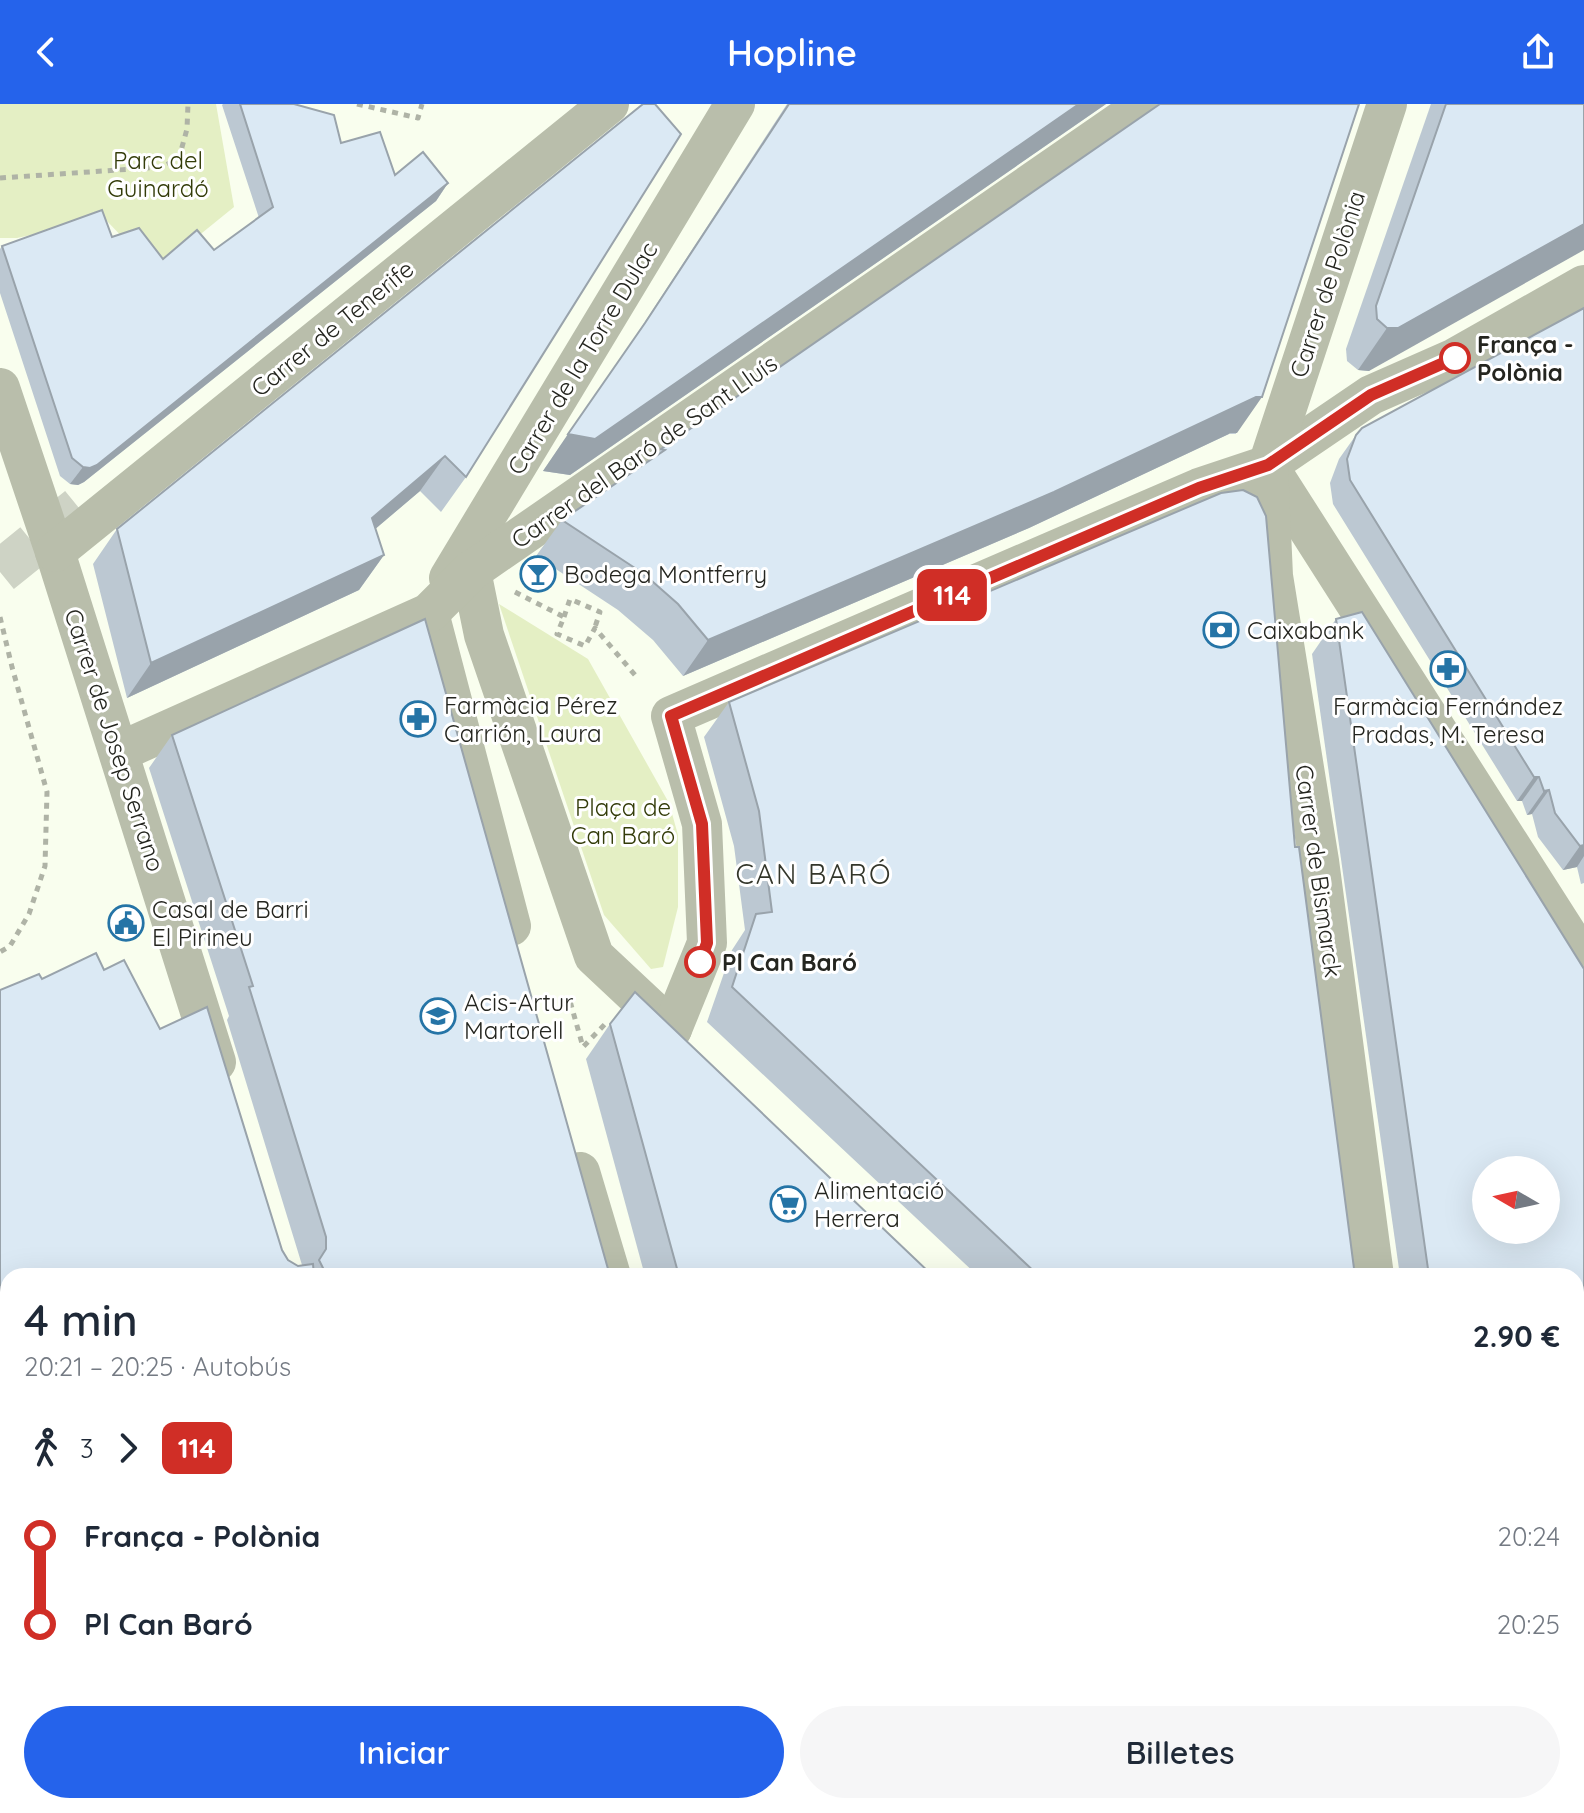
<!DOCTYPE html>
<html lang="es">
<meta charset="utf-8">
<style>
:root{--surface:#fff;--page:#f6f6f7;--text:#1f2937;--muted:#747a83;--accent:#2563eb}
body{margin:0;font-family:Quicksand,sans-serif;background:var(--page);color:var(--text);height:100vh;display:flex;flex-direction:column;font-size:30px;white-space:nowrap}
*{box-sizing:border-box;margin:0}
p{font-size:26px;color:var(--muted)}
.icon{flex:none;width:44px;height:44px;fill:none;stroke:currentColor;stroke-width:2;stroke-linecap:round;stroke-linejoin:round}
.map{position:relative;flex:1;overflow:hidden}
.details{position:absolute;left:0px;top:1164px;width:1584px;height:546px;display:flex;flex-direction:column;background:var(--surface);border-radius:24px 24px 0 0;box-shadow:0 8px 32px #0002}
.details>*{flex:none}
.badge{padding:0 16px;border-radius:12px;font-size:28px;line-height:52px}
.needle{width:52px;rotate:279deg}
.tools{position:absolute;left:1472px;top:1052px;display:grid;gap:16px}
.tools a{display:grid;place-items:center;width:88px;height:88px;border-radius:50%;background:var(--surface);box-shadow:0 8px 32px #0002;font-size:40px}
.map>.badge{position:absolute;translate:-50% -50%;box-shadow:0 0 0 4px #fff}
.legs{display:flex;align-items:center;gap:12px;height:88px;padding:0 24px;font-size:26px}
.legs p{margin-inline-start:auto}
.head{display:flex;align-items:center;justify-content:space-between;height:136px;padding:0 24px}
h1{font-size:44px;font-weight:600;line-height:60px}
.primary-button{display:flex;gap:16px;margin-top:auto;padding:16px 24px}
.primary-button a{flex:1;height:92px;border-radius:48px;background:var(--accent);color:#fff;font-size:32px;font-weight:600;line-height:92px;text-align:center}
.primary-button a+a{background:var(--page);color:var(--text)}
ul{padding:0 24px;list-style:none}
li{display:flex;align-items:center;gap:28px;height:88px;font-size:30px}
li i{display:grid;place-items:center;width:12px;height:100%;margin:0 10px;background:currentColor}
li i::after{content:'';width:20px;height:20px;margin:-10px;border:6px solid;border-radius:50%;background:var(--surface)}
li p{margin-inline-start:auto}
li:first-child i{background:linear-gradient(#0000 50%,currentColor 0)}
li:last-child i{background:linear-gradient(currentColor 50%,#0000 0)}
header{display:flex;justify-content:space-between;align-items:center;height:104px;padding:0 24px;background:var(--accent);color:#fff;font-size:36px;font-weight:600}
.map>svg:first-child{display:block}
.green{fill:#e4efc4}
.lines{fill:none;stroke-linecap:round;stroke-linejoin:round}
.primary-tunnel{stroke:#ced3c5;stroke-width:44;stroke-dasharray:44 22;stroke-linecap:butt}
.path{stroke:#afb3a6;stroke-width:5;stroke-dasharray:6 6;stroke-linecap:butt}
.minor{stroke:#b9beab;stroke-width:40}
.wall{fill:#bcc8d2}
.shaded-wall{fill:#99a3ab}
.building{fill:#dbe9f4;stroke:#99a3ab;stroke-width:2;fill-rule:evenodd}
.line-1-casing{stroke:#fff;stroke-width:18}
.line-1{stroke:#d02e26;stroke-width:12}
.stop-1-dot{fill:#fff;stroke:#d02e26;stroke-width:4}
.labels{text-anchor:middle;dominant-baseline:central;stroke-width:6;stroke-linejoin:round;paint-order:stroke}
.park-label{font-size:24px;fill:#333c09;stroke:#fff}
.street-label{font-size:24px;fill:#24251f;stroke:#fff}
.stop-label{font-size:24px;font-weight:bold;fill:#24251f;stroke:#fff;text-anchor:start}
.poi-label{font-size:24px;fill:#24251f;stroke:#fff;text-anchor:start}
.quarter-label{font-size:28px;letter-spacing:2px;fill:#33362a;stroke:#fff}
</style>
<header><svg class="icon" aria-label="back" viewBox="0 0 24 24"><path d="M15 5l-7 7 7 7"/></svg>Hopline<svg class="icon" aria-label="share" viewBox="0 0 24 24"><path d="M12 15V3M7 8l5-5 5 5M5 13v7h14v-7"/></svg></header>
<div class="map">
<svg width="1584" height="1709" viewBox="0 0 1584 1709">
<rect width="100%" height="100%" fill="#f9feee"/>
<g class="green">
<path d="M 0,0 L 216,0 L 234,103 L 155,167 L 105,115 L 17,134 L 0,134 Z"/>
<path d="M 499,500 L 588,555 L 669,699 L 678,731 L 678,803 L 663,863 L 651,865 L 604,811 Z"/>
</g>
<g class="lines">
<path class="primary-tunnel" d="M 0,468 L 79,404"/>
<g class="path">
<path d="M 357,0 L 418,14 L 422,0"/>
<path d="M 0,74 L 162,63 L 179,54 L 187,25 L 188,0"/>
<path d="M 515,488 L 564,513 L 557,530 L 585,542 L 595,524 L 635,571"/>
<path d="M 0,513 L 12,563 L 47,688 L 45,762 L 29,810 L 10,842 L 0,848"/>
<path d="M 564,513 L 570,495 L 600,508 L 595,523"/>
<path d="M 559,899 L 570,897 L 583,943 L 606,919"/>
</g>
<g class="minor">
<path d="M 0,284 L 55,448 L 216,958"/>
<path d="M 1270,365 L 1584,857"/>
<path d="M 55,448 L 609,0"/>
<path d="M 471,467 L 484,531 L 594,852 L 672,925"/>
<path d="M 449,474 L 735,0"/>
<path d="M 429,509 L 511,822"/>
<path d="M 119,648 L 429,509 L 471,467 L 1146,0"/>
<path d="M 672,925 L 707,839 L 702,720 L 671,612 L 1199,384 L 1268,361 L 1371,291 L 1455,254 L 1584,181"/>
<path d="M 580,1068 L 611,1172"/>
<path d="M 1374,1172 L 1319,757 L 1273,472 L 1268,361 L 1387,0"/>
<path d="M 1576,1628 L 1584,1629"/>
<path d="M 764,1702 L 766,1709"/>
<path d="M 1473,1702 L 1473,1709"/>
<path d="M 1218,1709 L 1228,1702"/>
</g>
</g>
<g class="wall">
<path d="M 223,0 L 294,0 L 341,39 L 395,71 L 448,79 L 436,97 L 84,378 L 78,381 L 70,380 L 60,372 L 0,189 L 0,145 L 2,142 L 112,133 L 163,155 L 214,146 L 259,114 L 222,1 Z"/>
<path d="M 643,0 L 466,373 L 441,408 L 420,387 L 375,425 L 384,451 L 359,486 L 127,594 L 93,460 L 117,425 Z"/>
<path d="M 787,0 L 1106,0 L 570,371 L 543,367 L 620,256 Z"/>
<path d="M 1431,0 L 1584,0 L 1369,267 L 1358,266 L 1347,257 L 1346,245 Z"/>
<path d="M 1584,204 L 1584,779 L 1581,780 L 1577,763 L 1563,766 L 1538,733 L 1532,710 L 1527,711 L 1522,697 L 1517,697 L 1333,400 L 1330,379 L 1339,355 L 1356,331 Z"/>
<path d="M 1231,329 L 1029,424 L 683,572 L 653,536 L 618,506 L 536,452 L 562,416 L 656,352 L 661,345 L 1237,329 Z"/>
<path d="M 1336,515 L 1576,1172 L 1400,1172 L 1312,550 Z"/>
<path d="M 729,598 L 1295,743 L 1355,1172 L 978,1172 L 707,918 L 732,846 L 745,826 L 734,742 L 704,633 Z"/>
<path d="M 172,631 L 610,1172 L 8,1172 L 8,1487 L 0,1476 L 0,886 L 42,875 L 104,866 L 160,925 L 282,1146 L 288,1156 L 298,1162 L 302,1161 L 227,916 L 229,912 L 149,664 Z"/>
<path d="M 610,920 L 933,1172 L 645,1172 L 586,955 Z"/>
<path d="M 74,1702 L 760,1702 L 762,1709 L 338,1709 L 335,1704 L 326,1709 L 68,1709 Z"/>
<path d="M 790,1702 L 1156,1702 L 1146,1709 L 792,1709 Z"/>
<path d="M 1326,1702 L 1421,1702 L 1416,1709 L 1325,1709 L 1323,1706 Z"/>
</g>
<g class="shaded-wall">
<path d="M 1079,0 L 1106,0 L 570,371 L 543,367 L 568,330 Z"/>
<path d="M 448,79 L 436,97 L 84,378 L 78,381 L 70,380 L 83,363 Z"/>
<path d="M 1584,120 L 1584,146 L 1369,267 L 1358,266 L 1387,224 Z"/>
<path d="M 1256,293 L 1262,293 L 1237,329 L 1231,329 L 1029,424 L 683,572 L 708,536 Z"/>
<path d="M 445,352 L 420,387 L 347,449 L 372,414 Z"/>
<path d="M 384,451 L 359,486 L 127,594 L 151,559 Z"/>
<path d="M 1534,673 L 1539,673 L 1522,697 L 1517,697 Z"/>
<path d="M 1549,686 L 1532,710 L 1527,711 L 1544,687 Z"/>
<path d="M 1584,741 L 1584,752 L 1577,763 L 1563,766 L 1580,742 Z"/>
<path d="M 8,1441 L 8,1445 L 0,1457 L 0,1449 Z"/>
<path d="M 1576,1547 L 1584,1548 L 1584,1584 L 1576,1584 Z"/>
<path d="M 298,1702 L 337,1702 L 326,1709 L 288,1709 L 290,1706 Z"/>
<path d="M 577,1702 L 589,1702 L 584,1709 L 564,1709 Z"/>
<path d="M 1131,1702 L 1156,1702 L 1146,1709 L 1121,1709 Z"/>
<path d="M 1413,1702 L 1421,1702 L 1416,1709 L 1402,1709 Z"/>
</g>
<g class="building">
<path d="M 240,0 L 294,0 L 334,11 L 341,39 L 380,28 L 395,71 L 423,48 L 448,79 L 97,361 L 90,364 L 83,363 L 72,354 L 2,142 L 102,106 L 112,133 L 139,124 L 163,155 L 197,126 L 214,146 L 273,103 Z"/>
<path d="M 643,0 L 655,0 L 681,30 L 466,373 L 445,352 L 372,414 L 384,451 L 151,559 L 117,425 Z"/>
<path d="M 789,0 L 1079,0 L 595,335 L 568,330 L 645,219 Z"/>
<path d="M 1160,0 L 1359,0 L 1262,293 L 1256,293 L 1054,388 L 708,536 L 678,500 L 644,470 L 562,416 L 665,346 L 661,345 Z"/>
<path d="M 1446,0 L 1584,0 L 1584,120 L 1398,224 L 1387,224 L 1377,215 L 1376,202 Z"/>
<path d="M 1584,204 L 1584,741 L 1580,742 L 1555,709 L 1549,686 L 1544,687 L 1539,673 L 1534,673 L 1350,376 L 1347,355 L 1356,331 L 1362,324 Z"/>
<path d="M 1243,386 L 1257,393 L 1266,412 L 1295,743 L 1299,743 L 1355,1172 L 1039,1172 L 732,883 L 756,810 L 772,808 L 759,707 L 729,598 L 1221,389 Z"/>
<path d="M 1362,508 L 1584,865 L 1584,1548 L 1576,1547 L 1576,1172 L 1429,1172 L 1336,515 ZM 1486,1066 L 1546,1066 L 1546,1126 L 1486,1126 Z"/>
<path d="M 425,515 L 610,1172 L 327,1172 L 319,1156 L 326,1145 L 326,1133 L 249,883 L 253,882 L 172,631 Z"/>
<path d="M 96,849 L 104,866 L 124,856 L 160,925 L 207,903 L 282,1146 L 288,1156 L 298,1162 L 313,1160 L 314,1172 L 8,1172 L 8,1441 L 0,1449 L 0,886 L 39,870 L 42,875 Z"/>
<path d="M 635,888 L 933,1172 L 679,1172 L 610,920 Z"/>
<path d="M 0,1517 L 8,1525 L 8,1702 L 37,1702 L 48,1709 L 0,1709 Z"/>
<path d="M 74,1702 L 298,1702 L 290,1706 L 291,1709 L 199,1709 L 196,1703 L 191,1709 L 68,1709 Z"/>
<path d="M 374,1702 L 577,1702 L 564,1709 L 378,1709 Z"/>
<path d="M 600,1702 L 760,1702 L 762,1709 L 604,1709 Z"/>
<path d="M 825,1702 L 1131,1702 L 1121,1709 L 826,1709 Z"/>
<path d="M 1345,1702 L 1413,1702 L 1402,1709 L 1350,1709 Z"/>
</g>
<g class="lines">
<defs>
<path id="line-1" d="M 700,858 L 707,839 L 702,720 L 671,612 L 1199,384 L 1268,361 L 1371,291 L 1455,254"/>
</defs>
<use href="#line-1" class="line-1-casing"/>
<use href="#line-1" class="line-1"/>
</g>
<defs>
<symbol id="bar-ring" viewBox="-11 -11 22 22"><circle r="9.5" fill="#fff" stroke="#2574a6" stroke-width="1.5"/><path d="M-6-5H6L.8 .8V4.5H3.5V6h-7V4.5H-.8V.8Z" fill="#2574a6"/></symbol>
<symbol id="bank-ring" viewBox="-11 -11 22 22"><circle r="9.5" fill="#fff" stroke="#2574a6" stroke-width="1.5"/><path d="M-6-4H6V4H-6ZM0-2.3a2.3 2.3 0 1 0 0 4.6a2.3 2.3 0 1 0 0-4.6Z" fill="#2574a6"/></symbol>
<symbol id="pharmacy-ring" viewBox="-11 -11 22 22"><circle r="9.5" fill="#fff" stroke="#2574a6" stroke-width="1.5"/><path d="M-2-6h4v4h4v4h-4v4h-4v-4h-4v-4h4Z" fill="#2574a6"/></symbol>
<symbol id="civic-ring" viewBox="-11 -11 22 22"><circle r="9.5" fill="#fff" stroke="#2574a6" stroke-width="1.5"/><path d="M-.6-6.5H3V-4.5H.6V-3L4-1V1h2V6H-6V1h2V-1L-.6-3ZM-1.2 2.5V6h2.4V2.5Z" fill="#2574a6"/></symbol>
<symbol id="school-ring" viewBox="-11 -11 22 22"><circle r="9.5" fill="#fff" stroke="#2574a6" stroke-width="1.5"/><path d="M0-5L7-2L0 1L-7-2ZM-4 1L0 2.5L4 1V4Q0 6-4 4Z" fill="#2574a6"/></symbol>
<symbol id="supermarket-ring" viewBox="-11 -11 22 22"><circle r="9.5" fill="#fff" stroke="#2574a6" stroke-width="1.5"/><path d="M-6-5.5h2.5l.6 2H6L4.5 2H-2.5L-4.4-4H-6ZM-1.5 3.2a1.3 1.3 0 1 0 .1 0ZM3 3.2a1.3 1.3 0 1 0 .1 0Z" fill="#2574a6"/></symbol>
</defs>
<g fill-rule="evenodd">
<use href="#bar-ring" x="518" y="450" width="40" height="40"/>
<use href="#bank-ring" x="1201" y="506" width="40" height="40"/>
<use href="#pharmacy-ring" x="1428" y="545" width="40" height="40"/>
<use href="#pharmacy-ring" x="398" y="595" width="40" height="40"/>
<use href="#civic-ring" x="106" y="799" width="40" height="40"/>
<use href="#school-ring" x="418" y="892" width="40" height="40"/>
<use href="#supermarket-ring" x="768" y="1080" width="40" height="40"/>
</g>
<g class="stop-1-dot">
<circle cx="1455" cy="254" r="14"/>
<circle cx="700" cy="858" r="14"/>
</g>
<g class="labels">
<g class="park-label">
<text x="158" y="56">Parc del<tspan x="158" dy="28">Guinardó</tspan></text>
<text x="623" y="703">Plaça de<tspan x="623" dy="28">Can Baró</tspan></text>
</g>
<g class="street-label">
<text transform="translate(1327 180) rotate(-72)">Carrer de Polònia</text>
<text transform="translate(332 224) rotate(-39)">Carrer de Tenerife</text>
<text transform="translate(582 254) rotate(-59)">Carrer de la Torre Dulac</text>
<text transform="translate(644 347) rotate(-35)">Carrer del Baró de Sant Lluís</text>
<text transform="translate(115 636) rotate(72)">Carrer de Josep Serrano</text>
<text transform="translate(1319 767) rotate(82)">Carrer de Bismarck</text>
</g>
<g class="stop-label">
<text x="1477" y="240">França -<tspan x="1477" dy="28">Polònia</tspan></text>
<text x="722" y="858">Pl Can Baró</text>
</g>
<g class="poi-label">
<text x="564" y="470">Bodega Montferry</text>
<text x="1247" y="526">Caixabank</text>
<text x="444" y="601">Farmàcia Pérez<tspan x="444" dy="28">Carrión, Laura</tspan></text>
<text x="1448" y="602" text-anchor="middle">Farmàcia Fernández<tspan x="1448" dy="28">Pradas, M. Teresa</tspan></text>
<text x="152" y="805">Casal de Barri<tspan x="152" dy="28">El Pirineu</tspan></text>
<text x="464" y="898">Acis-Artur<tspan x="464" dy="28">Martorell</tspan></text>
<text x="814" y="1086">Alimentació<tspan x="814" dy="28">Herrera</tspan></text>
</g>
<g class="quarter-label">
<text x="814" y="769">CAN BARÓ</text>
</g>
</g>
</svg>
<div class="tools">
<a><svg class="needle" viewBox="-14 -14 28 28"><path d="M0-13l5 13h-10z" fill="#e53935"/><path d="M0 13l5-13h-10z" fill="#747a83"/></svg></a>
</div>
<b class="badge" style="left:952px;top:491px;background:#d02e26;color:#fff">114</b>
<section class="details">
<div class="head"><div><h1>4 min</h1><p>20:21 – 20:25 · Autobús</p></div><b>2.90 €</b></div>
<div class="legs"><svg class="icon" aria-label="walk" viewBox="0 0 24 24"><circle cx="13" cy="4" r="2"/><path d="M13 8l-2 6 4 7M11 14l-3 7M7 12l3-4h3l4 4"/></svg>3<svg class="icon" aria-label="forward" viewBox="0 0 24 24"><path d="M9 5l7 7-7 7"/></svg><b class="badge" style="background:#d02e26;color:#fff">114</b></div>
<ul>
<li><i style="color:#d02e26"></i><b>França - Polònia</b><p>20:24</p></li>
<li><i style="color:#d02e26"></i><b>Pl Can Baró</b><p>20:25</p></li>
</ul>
<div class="primary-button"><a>Iniciar</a><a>Billetes</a></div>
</section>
</div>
